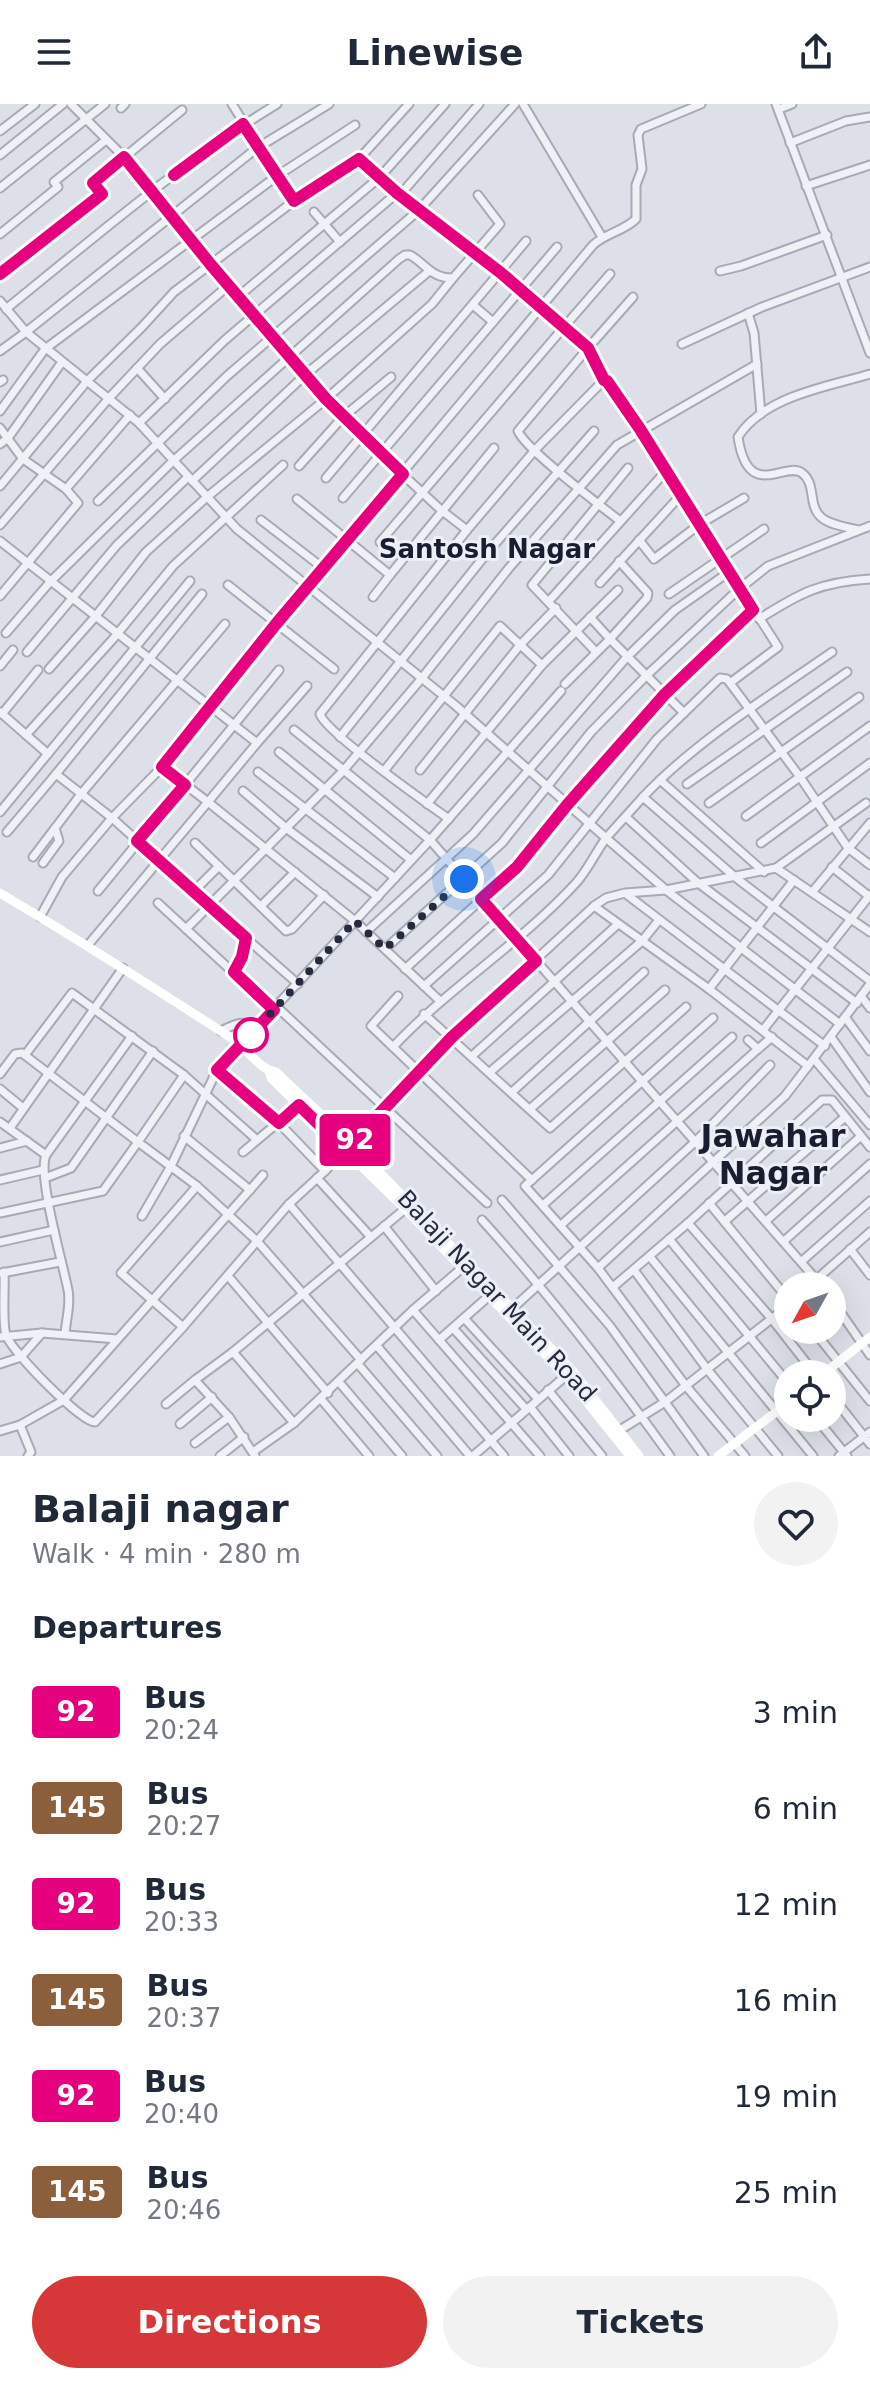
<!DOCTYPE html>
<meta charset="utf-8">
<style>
:root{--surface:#fff;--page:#f2f2f3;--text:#1f2937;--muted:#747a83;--accent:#d6383a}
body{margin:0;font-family:"DejaVu Sans",sans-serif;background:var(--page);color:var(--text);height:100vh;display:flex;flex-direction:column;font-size:30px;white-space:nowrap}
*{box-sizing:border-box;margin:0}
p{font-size:26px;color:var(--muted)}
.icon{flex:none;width:44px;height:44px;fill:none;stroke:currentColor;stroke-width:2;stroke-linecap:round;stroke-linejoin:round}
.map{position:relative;height:1352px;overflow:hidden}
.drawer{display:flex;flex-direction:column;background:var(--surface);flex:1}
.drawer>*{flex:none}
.badge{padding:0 16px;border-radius:6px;font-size:28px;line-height:52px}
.needle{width:52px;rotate:230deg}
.controls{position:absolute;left:774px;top:1168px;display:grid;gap:16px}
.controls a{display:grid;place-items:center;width:72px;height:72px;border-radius:50%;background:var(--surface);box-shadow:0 8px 32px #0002;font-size:40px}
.you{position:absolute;width:40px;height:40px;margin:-20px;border:6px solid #fff;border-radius:50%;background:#1a73e8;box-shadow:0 0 0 12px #1a73e833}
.map>.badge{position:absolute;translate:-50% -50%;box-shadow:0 0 0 4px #fff}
h2{padding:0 32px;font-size:30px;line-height:72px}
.round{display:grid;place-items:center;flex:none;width:84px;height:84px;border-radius:42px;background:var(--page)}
.summary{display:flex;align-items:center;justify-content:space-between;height:136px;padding:0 32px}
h1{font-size:38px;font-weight:700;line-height:60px}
.primary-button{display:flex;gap:16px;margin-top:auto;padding:16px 32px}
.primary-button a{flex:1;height:92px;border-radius:48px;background:var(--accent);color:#fff;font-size:32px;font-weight:700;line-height:92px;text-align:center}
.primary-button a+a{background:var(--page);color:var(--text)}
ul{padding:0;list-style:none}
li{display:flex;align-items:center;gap:24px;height:96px;padding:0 32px}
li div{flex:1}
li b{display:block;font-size:30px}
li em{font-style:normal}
li .badge{min-width:88px;font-weight:700;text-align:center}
header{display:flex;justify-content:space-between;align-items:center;height:104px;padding:0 32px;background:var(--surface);font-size:36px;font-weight:700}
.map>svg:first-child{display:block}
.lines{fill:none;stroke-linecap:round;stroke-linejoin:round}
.street-casing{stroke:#a6aab5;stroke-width:11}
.street{stroke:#f0f1f6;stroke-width:7}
.secondary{stroke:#fff;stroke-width:9}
.line-casing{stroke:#fff;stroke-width:18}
.line{stroke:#e6007e;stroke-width:12}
.walk{stroke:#252b3f;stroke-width:8;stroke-dasharray:0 14.4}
.stop-dot{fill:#fff;stroke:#e6007e;stroke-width:4}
.labels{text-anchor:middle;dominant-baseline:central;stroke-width:6;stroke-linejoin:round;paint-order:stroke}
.street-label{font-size:24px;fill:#252b3f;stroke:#eceff5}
.neighbourhood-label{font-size:26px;font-weight:bold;fill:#181d30;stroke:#eceff5}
.district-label{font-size:32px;font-weight:bold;fill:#181d30;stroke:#eceff5}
</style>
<header><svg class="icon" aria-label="menu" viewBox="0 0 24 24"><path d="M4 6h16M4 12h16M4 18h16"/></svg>Linewise<svg class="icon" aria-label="share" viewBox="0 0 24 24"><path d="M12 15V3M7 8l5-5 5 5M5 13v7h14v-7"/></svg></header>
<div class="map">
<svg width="870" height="1352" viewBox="0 0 870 1352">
<rect width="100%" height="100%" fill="#dde0e8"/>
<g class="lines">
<defs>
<g id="street">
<path d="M 71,0 L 124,53 L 211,161 L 342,314 L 441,406 L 467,426"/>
<path d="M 523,0 L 602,133"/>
<path d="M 776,0 L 870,249"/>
<path d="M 121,4 L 125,0"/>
<path d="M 779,5 L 792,0"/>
<path d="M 0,27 L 35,0"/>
<path d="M 790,39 L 846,17 L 870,13"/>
<path d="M 0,51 L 63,0"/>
<path d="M 359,55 L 409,0"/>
<path d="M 806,82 L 870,61"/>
<path d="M 0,84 L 105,0"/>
<path d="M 400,91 L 479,0"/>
<path d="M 294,97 L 277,72 L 355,21"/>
<path d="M 314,108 L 340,138"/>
<path d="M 0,130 L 58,83 L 54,78 L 106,36"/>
<path d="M 720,167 L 741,162 L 827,131"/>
<path d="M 0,170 L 102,90 L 93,79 L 182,6"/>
<path d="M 239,192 L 380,73 L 445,0"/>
<path d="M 633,193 L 588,244 L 604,276 L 610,281 L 778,543 L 730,579"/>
<path d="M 0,197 L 26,228 L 257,44 L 329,0"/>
<path d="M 473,201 L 493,218"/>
<path d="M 6,205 C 94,134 180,59 277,0"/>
<path d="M 748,209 L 754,229 L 761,310"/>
<path d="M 682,240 L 762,203 L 870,163"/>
<path d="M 0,247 L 26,228 L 139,319 L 237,425 L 455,601 L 606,734 C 596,748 587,767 576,779 C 520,840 449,883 393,943"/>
<path d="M 137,264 L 165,295"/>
<path d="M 0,278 L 3,276"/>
<path d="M 0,307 L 45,245 L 277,72 L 232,0"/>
<path d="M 139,319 L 225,236 L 397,89"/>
<path d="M 0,324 L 23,355 L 66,385 L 78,399 L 0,492"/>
<path d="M 0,340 L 8,334 L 62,258"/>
<path d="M 299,362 L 342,314 L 391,273"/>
<path d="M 326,374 L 526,137"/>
<path d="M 192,377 L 305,271 L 428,168"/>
<path d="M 0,382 L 88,276 L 142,223 L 174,188 L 294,97 L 359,55 C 427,112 497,165 564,223 L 610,170"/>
<path d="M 66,385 L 130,311"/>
<path d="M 343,394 L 557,143"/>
<path d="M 297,395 L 390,471 L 494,344"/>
<path d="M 98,397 L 227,272 L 419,106 L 515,0"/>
<path d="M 261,416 L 323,464"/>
<path d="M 0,421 L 110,293 L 160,240 L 229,181"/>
<path d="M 858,426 C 846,423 831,421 822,414 C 807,402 817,380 802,369 C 785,356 748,399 738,333 C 764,292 827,283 870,270"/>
<path d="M 639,436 L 654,455 L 700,420 L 744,394"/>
<path d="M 0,437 L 257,639 L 208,698 L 355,817 L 440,897"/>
<path d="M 380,438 L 564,223 L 588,244 L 518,327 C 526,346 600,401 620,417"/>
<path d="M 600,479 L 681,391"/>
<path d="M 228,481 L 334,565"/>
<path d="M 669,490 L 764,425"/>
<path d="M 373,493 L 390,471"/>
<path d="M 549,497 L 666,367"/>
<path d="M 590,513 L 610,535 L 647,494 L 648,489 L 619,457"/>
<path d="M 759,515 C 800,489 820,478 870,475"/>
<path d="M 6,529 L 50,478 L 173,357 L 399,155 L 405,151 L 410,151 C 426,160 431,174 453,174 L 500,120 L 478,91"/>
<path d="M 27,548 L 117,441 L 188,373"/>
<path d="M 596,548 L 532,481 L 628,364"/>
<path d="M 832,548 C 769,592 696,637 643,693 L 735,773 L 870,877"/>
<path d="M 0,562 L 13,546"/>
<path d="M 49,565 L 95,513 L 146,448 L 207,393 L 326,295 L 432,200 L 453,174"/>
<path d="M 565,580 L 610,535 L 684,609"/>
<path d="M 0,608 L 48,650"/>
<path d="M 2,610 L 38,566"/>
<path d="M 294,626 L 430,736 L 822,1182"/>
<path d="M 26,631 L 113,535 L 173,462 L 283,361"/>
<path d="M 340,633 L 487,449 L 594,327"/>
<path d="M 257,639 L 307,582"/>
<path d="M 279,648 L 411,756"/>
<path d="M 420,666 L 520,541 L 556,504"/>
<path d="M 384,667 L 500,522 L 542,561"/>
<path d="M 258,668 L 395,774"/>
<path d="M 56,670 L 202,490"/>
<path d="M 660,676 L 764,768"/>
<path d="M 687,680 L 847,568"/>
<path d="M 243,687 L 286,724 L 378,793"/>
<path d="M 643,693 L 606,734 L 666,786 L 840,920"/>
<path d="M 709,699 L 859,593"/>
<path d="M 427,700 L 542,561 L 618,486"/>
<path d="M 0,708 L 190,477"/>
<path d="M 746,712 L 870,622"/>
<path d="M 626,713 L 697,778 L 857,899"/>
<path d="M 449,715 C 428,700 325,628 320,610 L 467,426 L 535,346 L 604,276"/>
<path d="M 7,728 L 56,670 L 112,714 L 246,834 L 242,853 L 234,868"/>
<path d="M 195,739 L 286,827 L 292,825 L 324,791"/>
<path d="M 761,739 L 870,659"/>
<path d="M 33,753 L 81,690 L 225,520"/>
<path d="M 43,759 L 59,737 L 55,724"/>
<path d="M 832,763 L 870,793"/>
<path d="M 776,764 L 866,699"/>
<path d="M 98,787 L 279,566"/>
<path d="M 813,787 L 870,719"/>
<path d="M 193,788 L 219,762"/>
<path d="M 626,790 L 825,942"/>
<path d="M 158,799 L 274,906"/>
<path d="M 261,802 L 295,768"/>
<path d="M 594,802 L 709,885 L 808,962 L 870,880"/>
<path d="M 40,813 L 62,773 L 112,714 L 162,663 L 276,520 L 593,141 C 606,129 624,127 636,115 L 636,81 L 642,65 L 638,31 L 641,25 L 701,0"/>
<path d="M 186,825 L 343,667 L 422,574 L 509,464 L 617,341 L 757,260"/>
<path d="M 366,828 L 473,730 L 627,553 L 675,506 L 729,468"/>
<path d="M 246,834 L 298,880"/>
<path d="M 88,841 L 208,698 L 162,663"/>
<path d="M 385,845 L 502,739 L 591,628 L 646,572 L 739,485 L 768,462 L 870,422"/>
<path d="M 405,865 L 517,763 L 623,635 L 665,590 L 753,506"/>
<path d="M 424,882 L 548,771 L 657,635 L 720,574 L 727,575 L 800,673 L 848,744 L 870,761"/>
<path d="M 709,885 L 794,776"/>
<path d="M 398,892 L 371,922 L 532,1076"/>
<path d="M 861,892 L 870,904"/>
<path d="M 277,903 L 487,1099"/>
<path d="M 424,910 L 550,1024 L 686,903"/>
<path d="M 845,913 L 870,947"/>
<path d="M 713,914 L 525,1082 L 598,1164 L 686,1282 L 745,1352"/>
<path d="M 763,926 L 870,791"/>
<path d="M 221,927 C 233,921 245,914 256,925"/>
<path d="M 831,933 L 870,988"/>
<path d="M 748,936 L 758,945 L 772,933"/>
<path d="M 25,951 L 72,889 L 184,971"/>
<path d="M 472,952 L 617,821"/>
<path d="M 814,955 L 870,1021"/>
<path d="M 217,966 L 279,1019 L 325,1067"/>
<path d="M 490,968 L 642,837 L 659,816"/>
<path d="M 0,970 L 15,950 L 22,949 L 138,1038 L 103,1087 L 0,1109"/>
<path d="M 0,985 L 23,1004"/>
<path d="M 512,988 L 644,868"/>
<path d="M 530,1005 L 665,886"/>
<path d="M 0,1018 L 46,1051 C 37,1071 63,1160 68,1186 C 71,1199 66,1216 65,1230"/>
<path d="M 10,1024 L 123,864"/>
<path d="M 184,1032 L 250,1086"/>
<path d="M 257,1036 L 184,971 L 138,1038 L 197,1082 L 257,1137 L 361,1256"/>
<path d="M 0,1044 L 27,1037"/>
<path d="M 243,1048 L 299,1001"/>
<path d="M 46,1051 L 132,932"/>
<path d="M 45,1074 L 71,1064 L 153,947"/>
<path d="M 317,1074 L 370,1132"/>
<path d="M 0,1076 L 43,1066"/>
<path d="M 502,1096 L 610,1222 L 704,1352"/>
<path d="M 709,1099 L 788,1195"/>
<path d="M 289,1100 L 504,1352"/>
<path d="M 543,1101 L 732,933"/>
<path d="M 142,1112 L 171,1062 L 217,966 L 430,736 L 561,587"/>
<path d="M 482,1116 C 550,1191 611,1270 670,1352"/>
<path d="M 725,1117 L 845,1013"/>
<path d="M 766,1117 L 861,1032"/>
<path d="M 688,1119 L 772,1215 L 815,1270"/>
<path d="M 561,1121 L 758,945"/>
<path d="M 384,1122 L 436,1187"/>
<path d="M 669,1135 L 788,1279"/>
<path d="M 784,1137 L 870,1060"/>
<path d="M 0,1138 L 54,1126"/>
<path d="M 850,1145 L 870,1171"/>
<path d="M 650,1153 L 813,1352"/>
<path d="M 802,1157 L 870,1097"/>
<path d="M 598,1164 L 785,992 L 808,962"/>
<path d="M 634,1166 L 707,1265 L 778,1352"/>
<path d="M 4,1168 C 5,1183 2,1219 6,1231 C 12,1248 80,1317 95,1318 L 183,1223 L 289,1100 L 325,1067 L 452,933 L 594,802 L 606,794 L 625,789 L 666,786 L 776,764 L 870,828"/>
<path d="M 2,1169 L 60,1158"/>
<path d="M 228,1172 L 328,1289"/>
<path d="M 809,1182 L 870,1128"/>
<path d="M 613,1183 L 688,1119 L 822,996 L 832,996 L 870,1043"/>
<path d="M 832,1196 L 870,1251"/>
<path d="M 513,1204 L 696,1037 L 770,961"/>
<path d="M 413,1206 L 540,1352"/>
<path d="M 464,1214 L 538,1295"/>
<path d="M 183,1223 L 121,1169 L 197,1082"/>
<path d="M 453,1224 L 526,1305"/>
<path d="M 813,1226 L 870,1297"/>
<path d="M 0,1233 L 42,1229 L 117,1235"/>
<path d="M 439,1236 L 489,1192"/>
<path d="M 377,1242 L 470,1352"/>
<path d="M 233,1248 L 294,1319"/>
<path d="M 0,1260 L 21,1253 L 42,1229"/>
<path d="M 358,1260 L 437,1352"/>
<path d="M 195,1276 L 233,1248 L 405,1105"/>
<path d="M 339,1278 L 402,1352"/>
<path d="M 548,1286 L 602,1352"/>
<path d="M 832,1292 L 870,1340"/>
<path d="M 321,1295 L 369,1352"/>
<path d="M 166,1300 L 195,1276 L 229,1313 L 255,1352"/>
<path d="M 530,1303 L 569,1352"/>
<path d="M 816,1314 L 847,1352"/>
<path d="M 180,1320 L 212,1293"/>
<path d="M 20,1321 L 64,1296 L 263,1071"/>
<path d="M 620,1326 L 665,1298 L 788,1202"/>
<path d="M 0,1327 L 20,1321 L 31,1348 L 28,1352"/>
<path d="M 195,1339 L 229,1313"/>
<path d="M 253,1348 L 294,1319 L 413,1206 L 462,1164"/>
<path d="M 220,1352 L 244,1333"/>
<path d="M 473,1352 L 568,1270"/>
<path d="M 839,1352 L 870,1328"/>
</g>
</defs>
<use href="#street" class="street-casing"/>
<use href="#street" class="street"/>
<g class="secondary">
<path d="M 0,789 C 79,836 156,885 233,935 C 247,945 260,966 276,968 L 351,1039 L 572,1266 L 639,1352"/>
<path d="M 269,967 L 271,974 L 405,1105 L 566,1272 L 630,1352"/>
<path d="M 823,1270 L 870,1233"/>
<path d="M 718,1352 L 788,1299"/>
</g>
</g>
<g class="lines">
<defs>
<path id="line" d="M 0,170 L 102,90 L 93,79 L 124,53 L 211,161 L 326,295 L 403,370 L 276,520 L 162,663 L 185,681 L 137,737 L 246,834 L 242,853 L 234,868 L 274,906 L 217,966 L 279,1019 L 299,1001 L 345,1046 L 452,933 L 536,857 L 481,795 L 517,763 L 567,701 L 665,590 L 753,506 L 640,325 L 607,277 L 604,276 L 588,244 L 501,169 L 397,89 L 359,55 L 294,97 L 243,20 L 174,71"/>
</defs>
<use href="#line" class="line-casing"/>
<use href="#line" class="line"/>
<path class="walk" d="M 251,931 L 355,817 L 385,845 L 464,775"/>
</g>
<circle class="stop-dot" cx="251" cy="931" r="16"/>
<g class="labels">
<g class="street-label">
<text transform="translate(497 1192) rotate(47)">Balaji Nagar Main Road</text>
</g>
<g class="neighbourhood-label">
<text x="487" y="445">Santosh Nagar</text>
</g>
<g class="district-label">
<text x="773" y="1032">Jawahar<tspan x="773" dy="37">Nagar</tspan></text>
</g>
</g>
</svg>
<div class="controls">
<a><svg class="needle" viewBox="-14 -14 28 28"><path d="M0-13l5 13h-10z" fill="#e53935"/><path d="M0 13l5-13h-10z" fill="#747a83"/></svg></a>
<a><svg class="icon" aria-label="locate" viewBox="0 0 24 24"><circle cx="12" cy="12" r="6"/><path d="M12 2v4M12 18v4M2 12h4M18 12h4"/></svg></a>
</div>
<div class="you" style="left:464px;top:775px"></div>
<b class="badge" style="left:355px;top:1036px;background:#e6007e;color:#fff">92</b>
</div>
<section class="drawer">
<div class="summary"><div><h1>Balaji nagar</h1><p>Walk · 4 min · 280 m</p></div><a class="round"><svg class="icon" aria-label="heart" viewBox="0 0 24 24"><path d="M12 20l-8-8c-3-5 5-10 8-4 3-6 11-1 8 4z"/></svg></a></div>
<h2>Departures</h2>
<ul>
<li><span class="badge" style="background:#e6007e;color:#fff">92</span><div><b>Bus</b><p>20:24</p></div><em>3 min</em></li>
<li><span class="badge" style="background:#8b5e3c;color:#fff">145</span><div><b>Bus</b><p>20:27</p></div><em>6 min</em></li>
<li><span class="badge" style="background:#e6007e;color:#fff">92</span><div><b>Bus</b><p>20:33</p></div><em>12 min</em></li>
<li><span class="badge" style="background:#8b5e3c;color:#fff">145</span><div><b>Bus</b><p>20:37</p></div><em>16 min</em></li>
<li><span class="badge" style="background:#e6007e;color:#fff">92</span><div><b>Bus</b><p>20:40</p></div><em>19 min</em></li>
<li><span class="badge" style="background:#8b5e3c;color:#fff">145</span><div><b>Bus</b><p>20:46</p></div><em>25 min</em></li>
</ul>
<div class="primary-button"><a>Directions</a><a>Tickets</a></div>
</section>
